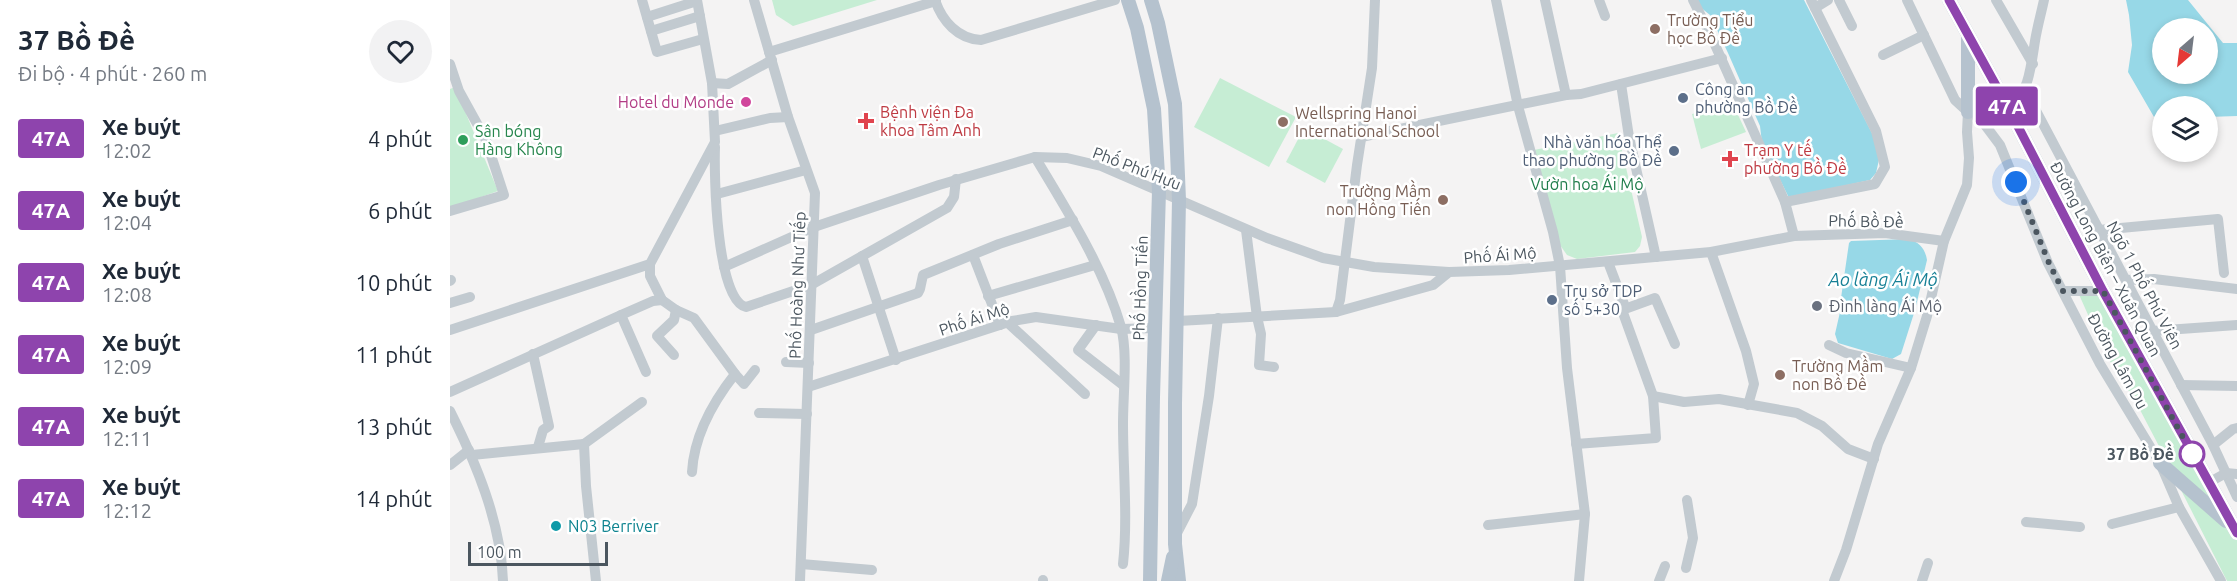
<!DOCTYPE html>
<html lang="vi">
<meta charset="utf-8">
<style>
:root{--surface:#fff;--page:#f2f2f3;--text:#1f2937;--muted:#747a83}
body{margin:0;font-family:Ubuntu,sans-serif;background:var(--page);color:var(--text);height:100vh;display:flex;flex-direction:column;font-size:22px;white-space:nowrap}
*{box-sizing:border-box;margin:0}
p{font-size:20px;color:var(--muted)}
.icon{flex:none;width:33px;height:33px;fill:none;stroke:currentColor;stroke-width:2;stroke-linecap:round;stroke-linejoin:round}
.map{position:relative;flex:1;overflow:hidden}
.panel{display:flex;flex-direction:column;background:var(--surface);width:450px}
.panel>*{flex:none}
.badge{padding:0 12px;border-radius:4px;font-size:21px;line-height:39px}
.needle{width:39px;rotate:208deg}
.controls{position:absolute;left:1702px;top:18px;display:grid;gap:12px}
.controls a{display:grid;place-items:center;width:66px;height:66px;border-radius:50%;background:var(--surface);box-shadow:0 3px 9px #0003;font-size:30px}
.scale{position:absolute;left:18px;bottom:15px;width:140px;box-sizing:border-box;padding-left:6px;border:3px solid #4b565f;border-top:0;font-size:16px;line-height:21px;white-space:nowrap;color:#4b565f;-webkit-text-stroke:4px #fff;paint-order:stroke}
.you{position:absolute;width:30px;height:30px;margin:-15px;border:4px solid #fff;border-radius:50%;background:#1a73e8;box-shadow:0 0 0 9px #1a73e833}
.map>.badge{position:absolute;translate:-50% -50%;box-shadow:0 0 0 3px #fff}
.round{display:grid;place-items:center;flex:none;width:63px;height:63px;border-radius:32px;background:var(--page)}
.overview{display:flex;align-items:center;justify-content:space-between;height:102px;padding:0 18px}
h1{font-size:28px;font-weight:600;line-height:45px}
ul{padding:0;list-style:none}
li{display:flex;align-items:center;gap:18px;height:72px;padding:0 18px}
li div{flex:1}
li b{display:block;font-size:22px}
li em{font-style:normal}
li .badge{min-width:66px;font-weight:700;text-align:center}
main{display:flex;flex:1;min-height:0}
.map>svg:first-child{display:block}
.green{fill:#c6edd4}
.water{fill:#97d8e7;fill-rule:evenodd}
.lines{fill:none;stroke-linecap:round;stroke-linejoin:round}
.minor{stroke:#c2cad0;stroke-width:10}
.major{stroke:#b5c2ce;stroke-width:14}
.line-casing{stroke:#fff;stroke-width:14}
.line{stroke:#8e44ad;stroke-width:9}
.walk{stroke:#4b565f;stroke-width:6;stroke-dasharray:0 10.8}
.education-dot{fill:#8d6e63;stroke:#fff;stroke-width:2}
.service-dot{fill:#5c6f8a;stroke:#fff;stroke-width:2}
.hotel-dot{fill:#d1479c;stroke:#fff;stroke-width:2}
.health-dot{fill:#e0444e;stroke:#fff;stroke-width:2}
.leisure-dot{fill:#2e9e5b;stroke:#fff;stroke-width:2}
.worship-dot{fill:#6b7280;stroke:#fff;stroke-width:2}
.stop-dot{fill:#fff;stroke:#8e44ad;stroke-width:3}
.culture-dot{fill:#0f9aa8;stroke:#fff;stroke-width:2}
.labels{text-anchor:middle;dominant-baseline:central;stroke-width:5;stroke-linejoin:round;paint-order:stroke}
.education-label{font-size:16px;fill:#785e54;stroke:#fff;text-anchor:start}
.service-label{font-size:16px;fill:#4e5e75;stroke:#fff;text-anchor:start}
.hotel-label{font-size:16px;fill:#b23c85;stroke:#fff;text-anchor:end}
.health-label{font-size:16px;fill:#be3a42;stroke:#fff;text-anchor:start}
.leisure-label{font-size:16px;fill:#27864d;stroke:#fff;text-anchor:start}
.street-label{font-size:16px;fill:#4b565f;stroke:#fff}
.park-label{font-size:16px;fill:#1f7d4b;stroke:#fff}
.worship-label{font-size:16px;fill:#5b616d;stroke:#fff;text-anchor:start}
.stop-label{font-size:16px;font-weight:bold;fill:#4b565f;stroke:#fff;text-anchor:end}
.culture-label{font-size:16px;fill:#0d838f;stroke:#fff;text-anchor:start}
.water-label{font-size:18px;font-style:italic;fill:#178096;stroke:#fff}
</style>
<main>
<section class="panel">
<div class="overview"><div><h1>37 Bồ Đề</h1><p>Đi bộ · 4 phút · 260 m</p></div><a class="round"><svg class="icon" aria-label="heart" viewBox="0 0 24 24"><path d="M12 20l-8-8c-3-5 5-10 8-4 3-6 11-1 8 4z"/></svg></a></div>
<ul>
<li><span class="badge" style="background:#8e44ad;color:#fff">47A</span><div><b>Xe buýt</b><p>12:02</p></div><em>4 phút</em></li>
<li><span class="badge" style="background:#8e44ad;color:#fff">47A</span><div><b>Xe buýt</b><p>12:04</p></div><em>6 phút</em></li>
<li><span class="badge" style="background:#8e44ad;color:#fff">47A</span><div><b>Xe buýt</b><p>12:08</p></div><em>10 phút</em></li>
<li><span class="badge" style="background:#8e44ad;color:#fff">47A</span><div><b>Xe buýt</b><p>12:09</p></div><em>11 phút</em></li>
<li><span class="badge" style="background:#8e44ad;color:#fff">47A</span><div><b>Xe buýt</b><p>12:11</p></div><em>13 phút</em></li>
<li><span class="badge" style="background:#8e44ad;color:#fff">47A</span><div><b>Xe buýt</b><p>12:12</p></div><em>14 phút</em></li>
</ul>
</section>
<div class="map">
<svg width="1787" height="581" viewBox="0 0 1787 581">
<rect width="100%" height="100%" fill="#f4f3f3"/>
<g class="green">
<path d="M 322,0 L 427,0 L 343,26 L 326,15 Z"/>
<path d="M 770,78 L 846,117 L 819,167 L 744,127 Z"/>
<path d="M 5,87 L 48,191 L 0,208 L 0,89 Z"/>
<path d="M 1283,104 L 1296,132 L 1251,149 L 1242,114 Z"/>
<path d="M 854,128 L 893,149 L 875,183 L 836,162 Z"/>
<path d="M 1168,133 L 1192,237 L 1190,246 L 1185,252 L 1127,259 L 1117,255 L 1110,245 L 1084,150 Z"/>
<path d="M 1627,290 L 1655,297 L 1773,515 L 1722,471 L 1688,406 L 1655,353 Z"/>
<path d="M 1731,490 L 1781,531 L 1787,540 L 1787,581 L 1777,581 Z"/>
</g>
<g class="water">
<path d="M 1246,0 L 1354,0 L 1431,151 L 1426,173 L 1420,180 L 1339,198 L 1312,143 L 1310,126 L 1278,53 L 1260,15 L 1250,7 Z"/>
<path d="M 1676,0 L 1738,0 L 1773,43 L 1787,43 L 1787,116 L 1758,117 L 1758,106 L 1713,106 L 1713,117 L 1704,117 L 1678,72 L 1682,45 L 1679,15 ZM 1713,28 L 1758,28 L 1758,74 L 1713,74 Z"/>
<path d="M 1458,239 C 1469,242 1475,248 1477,260 L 1465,310 L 1451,354 L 1442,359 L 1388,343 L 1385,334 L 1390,312 L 1393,311 L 1394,300 L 1391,298 L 1399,243 L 1401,241 Z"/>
</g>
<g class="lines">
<g class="minor">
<path d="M 192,0 L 207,52 L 253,39"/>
<path d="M 304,0 L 338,117 L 365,193 L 350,581"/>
<path d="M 485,0 C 492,21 508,39 531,40 L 665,0"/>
<path d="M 1046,0 L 1068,106 L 1103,232 L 1110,266 L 1117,368 L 1135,514 L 1129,581"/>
<path d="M 1095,0 L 1116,95"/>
<path d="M 1149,0 L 1155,16"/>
<path d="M 1243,0 L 1262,38 L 1335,202 L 1344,236 L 1435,233 L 1494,241"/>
<path d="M 1389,0 L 1402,26"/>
<path d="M 1457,0 L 1505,100 L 1518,112 L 1529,117 L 1550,145 L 1598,263 L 1650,364 L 1710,463 L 1729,507 L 1771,581"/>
<path d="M 1546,0 L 1583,64"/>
<path d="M 1365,8 L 1378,0"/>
<path d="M 197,17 L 247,1"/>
<path d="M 201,31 L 250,16"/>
<path d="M 319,52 L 486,1"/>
<path d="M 1433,55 L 1474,35"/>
<path d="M 0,64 L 9,91 L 36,140 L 54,195 L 0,211"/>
<path d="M 262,83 L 278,84 L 322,60"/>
<path d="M 1171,84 L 1179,137 L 1206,257"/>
<path d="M 1574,88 L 1763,445 L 1787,497"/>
<path d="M 1560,111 C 1579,92 1581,66 1585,41 C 1587,28 1591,14 1594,0"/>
<path d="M 265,131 L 320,118 L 338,117"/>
<path d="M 911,137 L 1116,95 L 1131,94 L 1272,58"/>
<path d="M 265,147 C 264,174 266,300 296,307 L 361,285 L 497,208 L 504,197 L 506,179"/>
<path d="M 585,157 C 616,209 654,268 671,327 C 678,353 673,395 673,423 C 673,470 678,517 673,564"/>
<path d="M 267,194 L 356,170"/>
<path d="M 1335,202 L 1425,184 L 1435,167 L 1426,131 L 1361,0"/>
<path d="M 796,230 L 807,317 L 811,334 L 809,365 L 824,367"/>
<path d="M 1649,230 L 1768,219 L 1774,273"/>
<path d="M 1261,252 L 1296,351 L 1304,384 L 1298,405"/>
<path d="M 523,255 L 550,325"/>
<path d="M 412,256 L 446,360"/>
<path d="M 200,264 L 200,276 L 212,300 L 226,310 L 244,318 L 285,374 C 263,402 244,436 242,472"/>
<path d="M 274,267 L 364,227 L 489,185 L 585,157 L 617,158 L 651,166 L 817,238 L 873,258 L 924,267 L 999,272"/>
<path d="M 1676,280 L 1704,279 L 1787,289"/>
<path d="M 0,281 L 1,280"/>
<path d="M 1613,291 L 1653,291"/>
<path d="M 538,296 L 645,265"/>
<path d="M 0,303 L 20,297"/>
<path d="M 1172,310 L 1205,298 L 1225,344"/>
<path d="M 886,312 L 890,300 L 907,165 L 922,68 L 925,0"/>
<path d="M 171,315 L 196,372"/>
<path d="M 728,321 L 886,312 L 983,285 L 999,272 L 1059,270 L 1261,252 L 1344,236"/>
<path d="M 557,322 L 635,394"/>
<path d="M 646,325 L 628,350 L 673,385"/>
<path d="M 0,330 L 200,264 L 265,142 L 262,83 L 247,0"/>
<path d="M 361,330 L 468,293 L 470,289 L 473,275 L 549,244 L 623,220"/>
<path d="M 1702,331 L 1787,325"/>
<path d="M 1379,345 L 1396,353 L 1461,368"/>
<path d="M 83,354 L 99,426 L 93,430 L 88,447"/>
<path d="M 224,355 L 207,336 L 224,320 L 226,310"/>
<path d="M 336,362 L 359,363"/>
<path d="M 285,374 L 294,384 L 305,370"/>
<path d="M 1731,385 L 1787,386"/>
<path d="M 358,387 L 562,321 L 586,317 L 671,329 L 705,328"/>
<path d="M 0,392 L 171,315 L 203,301 L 212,300"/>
<path d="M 1203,396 L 1234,402 L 1269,399 L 1347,413 L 1372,426 L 1398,449 L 1424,459"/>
<path d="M 0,411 C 26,463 51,522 53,581"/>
<path d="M 309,413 L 357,414"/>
<path d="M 134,444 L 136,486 L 146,581"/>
<path d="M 134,444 L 192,402"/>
<path d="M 1126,444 L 1206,438 L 1203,396 L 1172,310 L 1174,304 L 1158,262"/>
<path d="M 1763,445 L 1783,429 L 1787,428"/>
<path d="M 22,455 L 134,444"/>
<path d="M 0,465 L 19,450"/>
<path d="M 1758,483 L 1776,473 L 1787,474"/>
<path d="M 1576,522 L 1630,527"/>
<path d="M 1662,524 L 1729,507"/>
<path d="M 1038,525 L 1135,514"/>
<path d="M 726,535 L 742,504 L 759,396 L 768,318"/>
<path d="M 351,564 L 422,570"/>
<path d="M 1236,568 L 1243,538 L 1237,500"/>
<path d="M 593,581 L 593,580"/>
<path d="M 1209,581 L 1215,566"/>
<path d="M 1384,581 L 1396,550 L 1428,444 L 1461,368 L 1477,316 L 1494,241 L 1517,185 L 1519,158 L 1517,132 L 1518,112"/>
<path d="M 1472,581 L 1478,563"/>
</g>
<g class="major">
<path d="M 678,0 L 687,28 L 704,109 L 709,191 L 703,397 L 700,581"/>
<path d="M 701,0 L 708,23 L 725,104 L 729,200 L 725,403 L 725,544 L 729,581"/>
<path d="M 1499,0 L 1560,111 L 1653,291 L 1787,533"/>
<path d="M 1518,112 L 1518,37"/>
<path d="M 1710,463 L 1776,521"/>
<path d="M 718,581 L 723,557"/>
</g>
</g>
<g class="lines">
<defs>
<path id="line" d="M 1499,0 L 1560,111 L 1653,291 L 1787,533"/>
</defs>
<use href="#line" class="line-casing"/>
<use href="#line" class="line"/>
<path class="walk" d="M 1566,182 L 1599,263 L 1613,291 L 1653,291 L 1747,463 L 1742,454"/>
</g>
<g class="education-dot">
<circle cx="1205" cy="29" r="6"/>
<circle cx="833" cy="122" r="6"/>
<circle cx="993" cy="200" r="6"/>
<circle cx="1330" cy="375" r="6"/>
</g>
<g class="service-dot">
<circle cx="1233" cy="98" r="6"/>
<circle cx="1224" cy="151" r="6"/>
<circle cx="1102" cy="300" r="6"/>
</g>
<circle class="hotel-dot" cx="296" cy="102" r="6"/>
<g class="health-dot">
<path d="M413 112h6v6h6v6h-6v6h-6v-6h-6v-6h6z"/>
<path d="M1277 150h6v6h6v6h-6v6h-6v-6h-6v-6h6z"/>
</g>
<circle class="leisure-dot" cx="13" cy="140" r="6"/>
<circle class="worship-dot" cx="1367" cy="306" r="6"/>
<circle class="stop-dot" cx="1742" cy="454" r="12"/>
<circle class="culture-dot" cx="106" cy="526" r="6"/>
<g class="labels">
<g class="education-label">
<text x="1217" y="20">Trường Tiểu<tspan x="1217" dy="18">học Bồ Đề</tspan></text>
<text x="845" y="113">Wellspring Hanoi<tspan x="845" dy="18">International School</tspan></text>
<text x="981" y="191" text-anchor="end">Trường Mầm<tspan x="981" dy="18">non Hồng Tiến</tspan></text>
<text x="1342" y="366">Trường Mầm<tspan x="1342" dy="18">non Bồ Đề</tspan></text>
</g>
<g class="service-label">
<text x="1245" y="89">Công an<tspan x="1245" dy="18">phường Bồ Đề</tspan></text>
<text x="1212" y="142" text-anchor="end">Nhà văn hóa Thể<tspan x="1212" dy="18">thao phường Bồ Đề</tspan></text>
<text x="1114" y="291">Trụ sở TDP<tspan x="1114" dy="18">số 5+30</tspan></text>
</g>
<g class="hotel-label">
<text x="284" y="102">Hotel du Monde</text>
</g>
<g class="health-label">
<text x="430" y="112">Bệnh viện Đa<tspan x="430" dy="18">khoa Tâm Anh</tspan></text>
<text x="1294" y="150">Trạm Y tế<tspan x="1294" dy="18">phường Bồ Đề</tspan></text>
</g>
<g class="leisure-label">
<text x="25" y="131">Sân bóng<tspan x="25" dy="18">Hàng Không</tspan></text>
</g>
<g class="street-label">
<text transform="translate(687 168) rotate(21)">Phố Phú Hựu</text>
<text transform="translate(1416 221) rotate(1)">Phố Bồ Đề</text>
<text transform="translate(1050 255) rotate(-4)">Phố Ái Mộ</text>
<text transform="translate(1656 259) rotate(62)">Đường Long Biên – Xuân Quan</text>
<text transform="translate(347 285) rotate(-88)">Phố Hoàng Như Tiếp</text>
<text transform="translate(1695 285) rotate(62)">Ngõ 1 Phố Phú Viên</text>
<text transform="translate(690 288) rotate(-88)">Phố Hồng Tiến</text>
<text transform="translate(524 319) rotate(-18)">Phố Ái Mộ</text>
<text transform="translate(1668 361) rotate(61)">Đường Lâm Du</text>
</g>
<g class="park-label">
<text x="1137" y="184">Vườn hoa Ái Mộ</text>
</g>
<g class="worship-label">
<text x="1379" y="306">Đình làng Ái Mộ</text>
</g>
<g class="stop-label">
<text x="1724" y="454">37 Bồ Đề</text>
</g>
<g class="culture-label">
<text x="118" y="526">N03 Berriver</text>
</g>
<g class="water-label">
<text x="1433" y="279">Ao làng Ái Mộ</text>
</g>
</g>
</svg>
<div class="controls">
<a><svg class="needle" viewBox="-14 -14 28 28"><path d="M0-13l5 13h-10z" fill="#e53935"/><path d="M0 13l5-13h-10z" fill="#747a83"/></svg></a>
<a><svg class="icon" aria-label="layers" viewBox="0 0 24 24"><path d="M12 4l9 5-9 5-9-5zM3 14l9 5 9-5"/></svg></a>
</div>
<div class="scale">100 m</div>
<div class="you" style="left:1566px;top:182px"></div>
<b class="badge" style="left:1557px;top:106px;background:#8e44ad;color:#fff">47A</b>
</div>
</main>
